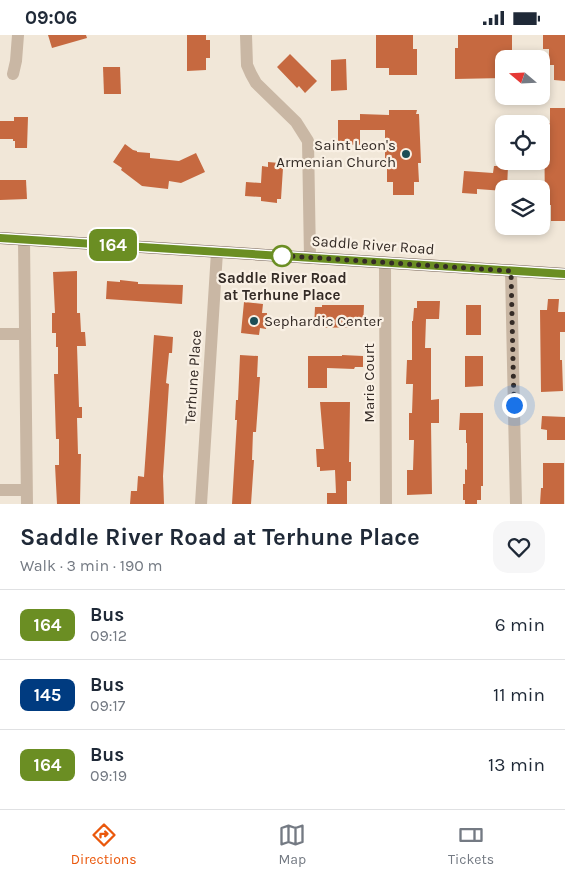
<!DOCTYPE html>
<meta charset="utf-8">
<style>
:root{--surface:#fff;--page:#f6f6f7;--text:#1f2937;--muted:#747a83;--line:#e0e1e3;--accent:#ea580c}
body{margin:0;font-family:Karla,sans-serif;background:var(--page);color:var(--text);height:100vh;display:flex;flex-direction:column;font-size:19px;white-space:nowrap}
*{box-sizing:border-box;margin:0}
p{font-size:16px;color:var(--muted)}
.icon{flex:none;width:28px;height:28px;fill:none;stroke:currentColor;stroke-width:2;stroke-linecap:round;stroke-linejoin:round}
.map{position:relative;height:469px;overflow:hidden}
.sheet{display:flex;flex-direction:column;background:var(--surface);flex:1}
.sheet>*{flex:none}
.badge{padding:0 10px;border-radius:8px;font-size:18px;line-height:32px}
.needle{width:32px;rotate:289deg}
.controls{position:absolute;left:495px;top:15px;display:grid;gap:10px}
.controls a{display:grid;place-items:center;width:55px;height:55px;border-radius:10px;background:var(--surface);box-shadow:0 2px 8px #0003;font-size:25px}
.you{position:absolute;width:25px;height:25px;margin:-12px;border:4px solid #fff;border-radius:50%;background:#1a73e8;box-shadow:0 0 0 8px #1a73e833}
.map>.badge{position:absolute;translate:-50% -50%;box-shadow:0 0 0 2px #fff}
.round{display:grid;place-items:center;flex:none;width:52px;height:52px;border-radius:15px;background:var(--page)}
.head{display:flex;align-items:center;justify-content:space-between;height:85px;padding:0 20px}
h1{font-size:24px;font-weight:700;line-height:38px}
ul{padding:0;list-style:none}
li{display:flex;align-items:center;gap:15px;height:70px;padding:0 20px;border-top:1px solid var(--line)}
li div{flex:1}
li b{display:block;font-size:19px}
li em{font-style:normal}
li .badge{min-width:55px;font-weight:700;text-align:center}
.status{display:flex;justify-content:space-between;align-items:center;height:35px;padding:0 25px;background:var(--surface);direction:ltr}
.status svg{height:14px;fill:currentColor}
.menu{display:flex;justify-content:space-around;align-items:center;height:70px;border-top:1px solid var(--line);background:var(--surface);font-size:14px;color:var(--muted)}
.menu a{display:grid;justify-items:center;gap:2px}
.menu .current{color:var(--accent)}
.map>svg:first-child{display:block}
.building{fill:#c66940}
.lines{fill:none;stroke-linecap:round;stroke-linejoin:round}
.minor{stroke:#c9b7a4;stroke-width:12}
.major{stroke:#766356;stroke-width:12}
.line-casing{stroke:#fff;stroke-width:11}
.line{stroke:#6b8e23;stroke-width:8}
.walk{stroke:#342b26;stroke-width:5;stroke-dasharray:0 9}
.poi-dot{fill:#1b4d55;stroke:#f9f0e4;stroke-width:2}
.stop-dot{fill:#fff;stroke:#6b8e23;stroke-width:2.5}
.labels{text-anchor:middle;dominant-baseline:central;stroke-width:4.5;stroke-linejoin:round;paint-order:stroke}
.poi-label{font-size:15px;fill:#342b26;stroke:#f9f0e4;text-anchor:end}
.street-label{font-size:15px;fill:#342b26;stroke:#f9f0e4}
.stop-label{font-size:15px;font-weight:bold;fill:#342b26;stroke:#f9f0e4}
</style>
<div class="status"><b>09:06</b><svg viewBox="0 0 49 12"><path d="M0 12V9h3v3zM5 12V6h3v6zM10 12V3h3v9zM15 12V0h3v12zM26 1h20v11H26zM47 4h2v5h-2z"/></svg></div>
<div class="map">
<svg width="565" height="469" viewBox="0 0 565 469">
<rect width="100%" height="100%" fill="#f1e7d8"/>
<g class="building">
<path d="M 48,0 L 86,0 L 87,3 L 52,13 Z"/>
<path d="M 187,0 L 206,0 L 206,5 L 210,5 L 210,23 L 206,23 L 206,35 L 187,36 Z"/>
<path d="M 376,0 L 413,0 L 413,14 L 417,14 L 417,40 L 389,40 L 389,33 L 376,33 Z"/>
<path d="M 458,0 L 512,0 L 512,24 L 504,24 L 504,43 L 455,44 L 455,13 L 458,13 Z"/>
<path d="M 543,0 L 565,0 L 565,46 L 554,45 L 554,30 L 549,30 L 549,14 L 543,14 Z"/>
<path d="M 290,19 L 317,46 L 305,58 L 299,51 L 297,53 L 277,32 Z"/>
<path d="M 346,24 L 347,55 L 331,56 L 331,25 Z"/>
<path d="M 103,32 L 120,32 L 121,59 L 104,59 Z"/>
<path d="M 550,73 L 565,73 L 565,186 L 551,186 L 551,170 L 545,170 L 544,88 L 550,88 Z"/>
<path d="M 389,75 L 417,75 L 416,79 L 419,79 L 421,128 L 418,128 L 419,147 L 414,147 L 414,160 L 393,160 L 393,147 L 387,147 L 387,129 L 385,129 L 385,95 L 360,95 L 360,110 L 345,109 L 345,106 L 338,106 L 338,85 L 360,85 L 360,79 L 389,80 Z"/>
<path d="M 14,82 L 28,82 L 27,113 L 15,113 L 15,106 L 13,106 L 13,104 L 0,104 L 0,86 L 14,86 Z"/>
<path d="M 125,109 L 133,115 L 137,116 L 137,117 L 150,118 L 150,123 L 179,126 L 196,118 L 205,137 L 181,148 L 169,146 L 168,154 L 142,151 L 121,135 L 122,133 L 113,127 Z"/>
<path d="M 268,127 L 279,128 L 279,133 L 283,133 L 281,164 L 277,164 L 277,168 L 261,166 L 261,162 L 245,161 L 246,147 L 261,148 L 262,131 L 268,132 Z"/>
<path d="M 494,131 L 508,131 L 507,154 L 504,154 L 504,156 L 477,154 L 477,159 L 462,158 L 464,136 L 493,138 Z"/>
<path d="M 0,145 L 26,145 L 27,164 L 0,165 Z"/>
<path d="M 77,236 L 77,278 L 80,278 L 81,297 L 85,297 L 86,311 L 77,311 L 79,372 L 82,372 L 82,383 L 77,383 L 78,419 L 81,419 L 80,469 L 57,469 L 55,430 L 59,430 L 59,404 L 56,404 L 54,339 L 58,339 L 58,312 L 56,312 L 56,298 L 52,298 L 52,278 L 55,278 L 53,237 Z"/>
<path d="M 120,245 L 138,247 L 138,249 L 183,250 L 182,269 L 106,264 L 107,246 L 120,247 Z"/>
<path d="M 548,264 L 559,264 L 558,277 L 565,277 L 565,297 L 560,297 L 560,325 L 562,325 L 563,356 L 541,357 L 540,275 L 547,275 Z"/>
<path d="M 417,266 L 440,266 L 439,284 L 426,284 L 425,313 L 431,313 L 431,365 L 439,364 L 439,388 L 431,388 L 432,459 L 407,460 L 407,435 L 413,435 L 414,405 L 409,405 L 409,378 L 412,378 L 413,349 L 406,349 L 407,325 L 412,325 L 412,286 L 413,286 L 414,273 L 417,273 Z"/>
<path d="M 244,267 L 263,269 L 262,278 L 267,278 L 266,294 L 260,293 L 259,300 L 241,298 Z"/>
<path d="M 322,270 L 364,270 L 363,292 L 314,293 L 315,272 L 322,272 Z"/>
<rect x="466" y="270" width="15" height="30"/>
<path d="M 154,300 L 173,302 L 172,318 L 169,318 L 166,348 L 169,349 L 163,441 L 164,469 L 130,469 L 131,456 L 137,456 L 138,441 L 144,442 Z"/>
<path d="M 240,320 L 258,321 L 257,342 L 260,342 L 256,397 L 253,397 L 252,425 L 254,425 L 251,469 L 232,469 L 237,385 L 235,385 L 236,365 L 238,365 Z"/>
<path d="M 342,320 L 363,321 L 363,332 L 355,332 L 354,334 L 327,333 L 327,353 L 308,353 L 308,321 L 342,321 Z"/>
<path d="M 465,321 L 483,321 L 483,351 L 465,352 Z"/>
<path d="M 320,367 L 350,367 L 349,427 L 351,427 L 351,446 L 347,446 L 347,469 L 327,469 L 327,458 L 336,458 L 335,435 L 320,436 L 320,432 L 317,432 L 316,414 L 324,414 Z"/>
<path d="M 460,378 L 483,378 L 483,451 L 481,451 L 481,465 L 477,465 L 477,469 L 465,469 L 465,465 L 463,465 L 463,449 L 465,449 L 465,434 L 467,435 L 467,408 L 466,408 L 466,395 L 459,395 Z"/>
<path d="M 542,381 L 565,382 L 565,405 L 547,405 L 547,395 L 541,394 Z"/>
<path d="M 543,428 L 564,428 L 564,469 L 540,469 L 541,453 L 543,453 Z"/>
</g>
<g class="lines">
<g class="minor">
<path d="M 246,0 L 247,30 L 251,39 L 256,48 L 296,87 L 308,106 L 310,223"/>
<path d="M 13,39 L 16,26 L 18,0"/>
<path d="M 24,205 L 27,469"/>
<path d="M 385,228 L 386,469"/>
<path d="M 511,236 L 516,469"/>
<path d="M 0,299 L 25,299"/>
<path d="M 0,455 L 26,455"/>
<path d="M 201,469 L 217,217"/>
</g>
<path class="major" d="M 0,203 L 565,239"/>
</g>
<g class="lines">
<defs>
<path id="line" d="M 0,203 L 565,239"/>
</defs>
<use href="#line" class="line-casing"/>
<use href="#line" class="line"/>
<path class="walk" d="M 282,221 L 274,220 L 511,236 L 514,370"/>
</g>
<g class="poi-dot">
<circle cx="406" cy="119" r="5"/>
<circle cx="254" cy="286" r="5"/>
</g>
<circle class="stop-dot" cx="282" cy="221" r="10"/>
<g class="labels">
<g class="poi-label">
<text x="396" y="110">Saint Leon's<tspan x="396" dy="17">Armenian Church</tspan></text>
<text x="264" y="286" text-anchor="start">Sephardic Center</text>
</g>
<g class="street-label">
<text transform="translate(373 210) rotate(4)">Saddle River Road</text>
<text transform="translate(193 342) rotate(-86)">Terhune Place</text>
<text transform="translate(369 348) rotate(-90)">Marie Court</text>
</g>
<g class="stop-label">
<text x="282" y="243">Saddle River Road<tspan x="282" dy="17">at Terhune Place</tspan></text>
</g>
</g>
</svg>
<div class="controls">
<a><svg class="needle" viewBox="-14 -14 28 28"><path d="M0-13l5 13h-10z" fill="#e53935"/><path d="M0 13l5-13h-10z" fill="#747a83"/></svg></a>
<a><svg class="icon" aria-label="locate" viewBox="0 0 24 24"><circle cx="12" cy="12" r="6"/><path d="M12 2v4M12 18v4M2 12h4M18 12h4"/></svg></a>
<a><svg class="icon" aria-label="layers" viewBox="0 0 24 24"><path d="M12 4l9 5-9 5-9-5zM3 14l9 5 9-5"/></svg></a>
</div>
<div class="you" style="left:514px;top:370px"></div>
<b class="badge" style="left:113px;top:210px;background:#6b8e23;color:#fff">164</b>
</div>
<section class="sheet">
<div class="head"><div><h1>Saddle River Road at Terhune Place</h1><p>Walk · 3 min · 190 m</p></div><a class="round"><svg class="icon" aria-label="heart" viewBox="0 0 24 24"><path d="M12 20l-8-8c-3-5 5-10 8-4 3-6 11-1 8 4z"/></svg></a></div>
<ul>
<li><span class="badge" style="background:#6b8e23;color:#fff">164</span><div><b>Bus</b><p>09:12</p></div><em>6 min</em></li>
<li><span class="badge" style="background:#003b80;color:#fff">145</span><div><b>Bus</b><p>09:17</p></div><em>11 min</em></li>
<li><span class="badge" style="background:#6b8e23;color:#fff">164</span><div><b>Bus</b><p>09:19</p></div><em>13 min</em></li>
</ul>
</section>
<nav class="menu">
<a class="current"><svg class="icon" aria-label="directions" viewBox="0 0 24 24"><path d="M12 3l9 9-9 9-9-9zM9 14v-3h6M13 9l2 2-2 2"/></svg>Directions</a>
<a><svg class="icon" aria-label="map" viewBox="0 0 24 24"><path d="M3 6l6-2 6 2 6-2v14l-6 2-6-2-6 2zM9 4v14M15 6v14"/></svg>Map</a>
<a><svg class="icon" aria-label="tickets" viewBox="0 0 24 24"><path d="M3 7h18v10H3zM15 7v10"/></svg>Tickets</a>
</nav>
